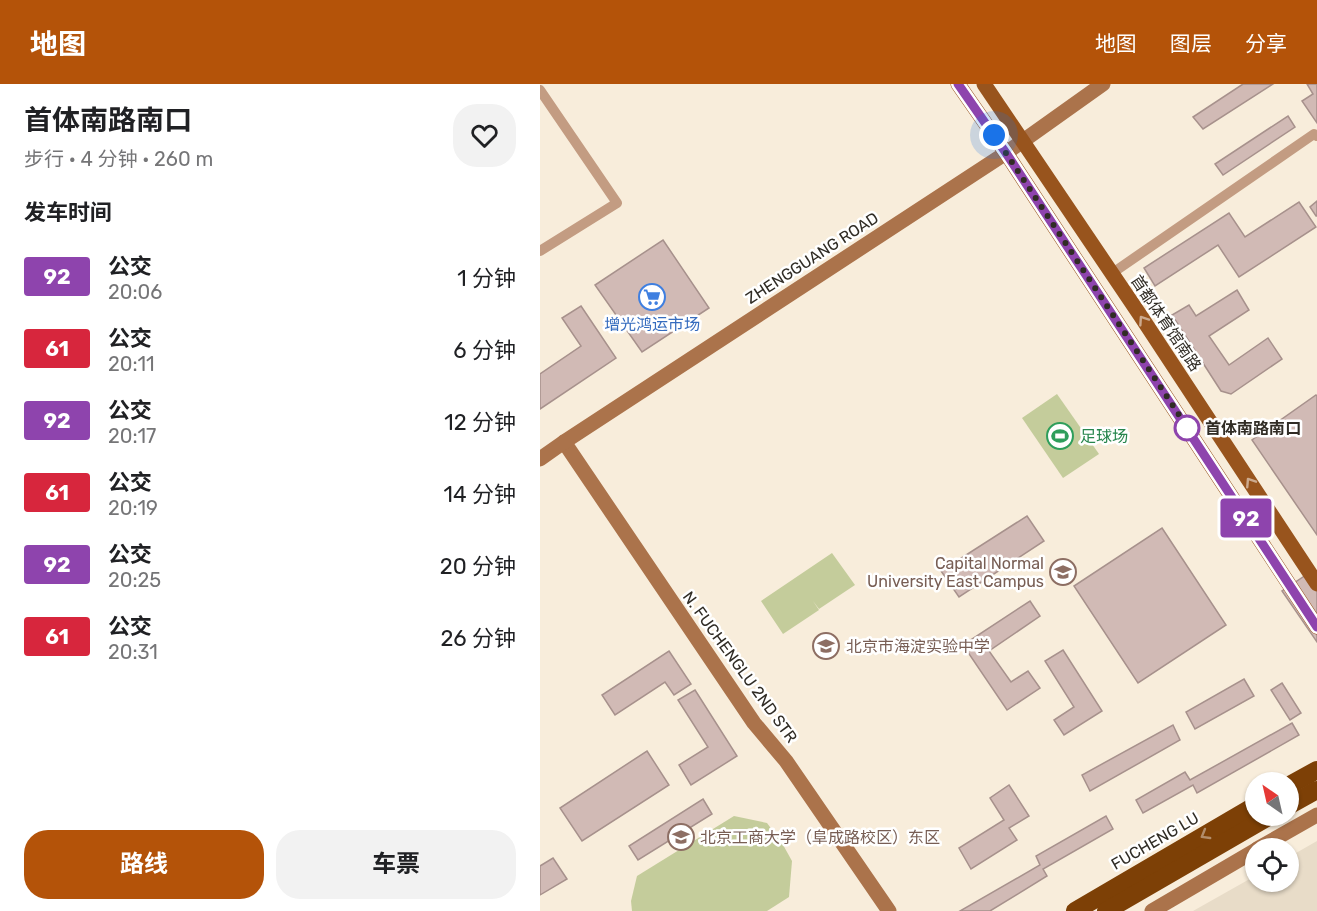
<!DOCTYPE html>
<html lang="zh">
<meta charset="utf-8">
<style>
:root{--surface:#fff;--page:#f2f2f2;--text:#202124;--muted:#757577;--accent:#b45309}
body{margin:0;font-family:Rubik,"Noto Sans SC",sans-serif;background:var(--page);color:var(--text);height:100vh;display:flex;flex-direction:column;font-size:22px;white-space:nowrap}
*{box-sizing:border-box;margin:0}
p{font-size:20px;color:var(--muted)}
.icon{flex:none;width:33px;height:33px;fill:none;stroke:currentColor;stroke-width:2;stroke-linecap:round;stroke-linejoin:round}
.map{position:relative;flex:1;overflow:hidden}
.sheet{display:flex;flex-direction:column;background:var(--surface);width:540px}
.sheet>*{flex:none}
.badge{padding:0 12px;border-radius:4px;font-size:21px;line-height:39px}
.needle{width:39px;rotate:326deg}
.controls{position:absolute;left:705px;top:688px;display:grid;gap:12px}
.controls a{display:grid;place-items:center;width:54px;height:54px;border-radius:50%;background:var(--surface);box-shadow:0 2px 4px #0004;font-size:30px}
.you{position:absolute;width:30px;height:30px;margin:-15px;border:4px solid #fff;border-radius:50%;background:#1a73e8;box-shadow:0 0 0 9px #1a73e833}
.map>.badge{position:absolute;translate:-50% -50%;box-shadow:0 0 0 3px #fff}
h2{padding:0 24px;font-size:22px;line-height:54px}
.round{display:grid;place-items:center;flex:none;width:63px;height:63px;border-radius:24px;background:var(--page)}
.head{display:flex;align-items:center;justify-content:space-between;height:102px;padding:0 24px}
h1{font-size:28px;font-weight:700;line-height:45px}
.cta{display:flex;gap:12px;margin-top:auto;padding:12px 24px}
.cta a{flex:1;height:69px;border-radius:24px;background:var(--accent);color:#fff;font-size:24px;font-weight:700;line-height:69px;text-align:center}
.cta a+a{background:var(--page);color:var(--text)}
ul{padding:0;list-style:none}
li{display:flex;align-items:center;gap:18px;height:72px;padding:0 24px}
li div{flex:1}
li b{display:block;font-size:22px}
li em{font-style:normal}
li .badge{min-width:66px;font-weight:700;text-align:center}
header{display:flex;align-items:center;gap:36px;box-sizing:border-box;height:84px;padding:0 30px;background:var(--accent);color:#fff}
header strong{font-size:28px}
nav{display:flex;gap:33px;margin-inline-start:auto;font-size:21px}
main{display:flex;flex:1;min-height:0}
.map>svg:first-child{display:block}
.medical{fill:#e8dcc8}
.grass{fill:#c4cc9b}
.building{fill:#d1bab5;stroke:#a7918c;stroke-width:1.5}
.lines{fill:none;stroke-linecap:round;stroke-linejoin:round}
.street{stroke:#c39c82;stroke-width:10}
.secondary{stroke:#ab734b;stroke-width:15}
.primary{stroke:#98541d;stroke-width:15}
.highway{stroke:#7d4006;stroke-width:18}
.oneway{stroke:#ccaa8e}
.oneway2{stroke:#b18c6a}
.line-casing{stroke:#fff;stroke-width:14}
.line{stroke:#8e44ad;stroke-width:9}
.walk{stroke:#302c25;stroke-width:6;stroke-dasharray:0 10.8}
.stop-dot{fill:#fff;stroke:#8e44ad;stroke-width:3}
.labels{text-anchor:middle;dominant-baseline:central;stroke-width:5;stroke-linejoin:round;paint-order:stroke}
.street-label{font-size:16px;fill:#302c25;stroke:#fff}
.shop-label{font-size:16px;fill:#366cbe;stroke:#fff}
.stop-label{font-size:16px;font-weight:bold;fill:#302c25;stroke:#fff;text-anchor:start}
.leisure-label{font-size:16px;fill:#27864d;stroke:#fff;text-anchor:start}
.education-label{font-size:16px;fill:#785e54;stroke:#fff;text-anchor:start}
</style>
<header>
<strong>地图</strong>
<nav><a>地图</a><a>图层</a><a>分享</a></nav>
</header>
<main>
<section class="sheet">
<div class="head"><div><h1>首体南路南口</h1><p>步行 · 4 分钟 · 260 m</p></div><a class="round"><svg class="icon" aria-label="heart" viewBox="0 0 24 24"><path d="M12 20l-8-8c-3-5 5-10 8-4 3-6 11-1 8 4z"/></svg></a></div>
<h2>发车时间</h2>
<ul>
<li><span class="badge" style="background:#8e44ad;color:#fff">92</span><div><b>公交</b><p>20:06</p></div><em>1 分钟</em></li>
<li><span class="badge" style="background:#d7263d;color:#fff">61</span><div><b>公交</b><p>20:11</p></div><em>6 分钟</em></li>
<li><span class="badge" style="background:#8e44ad;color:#fff">92</span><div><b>公交</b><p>20:17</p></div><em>12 分钟</em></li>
<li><span class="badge" style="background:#d7263d;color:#fff">61</span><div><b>公交</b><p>20:19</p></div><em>14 分钟</em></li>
<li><span class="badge" style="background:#8e44ad;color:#fff">92</span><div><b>公交</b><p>20:25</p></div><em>20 分钟</em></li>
<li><span class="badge" style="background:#d7263d;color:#fff">61</span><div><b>公交</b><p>20:31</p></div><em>26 分钟</em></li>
</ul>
<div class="cta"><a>路线</a><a>车票</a></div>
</section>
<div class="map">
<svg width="777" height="827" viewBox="0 0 777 827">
<rect width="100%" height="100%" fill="#f8eddb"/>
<path class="medical" d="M 777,757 L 777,827 L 653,827 L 715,792 L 716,798 L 748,798 L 749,773 Z"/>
<g class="grass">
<path d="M 517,310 L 559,370 L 523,394 L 482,334 Z"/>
<path d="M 292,469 L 315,501 L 279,525 L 273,517 L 279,526 L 243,550 L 221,517 Z"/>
<path d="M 194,732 L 227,739 L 242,759 L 252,777 L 249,813 L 227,827 L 92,827 L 91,817 L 97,792 Z"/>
</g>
<g class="building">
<path d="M 703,0 L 733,0 L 663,45 L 653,33 Z"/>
<path d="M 767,0 L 777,0 L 777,39 L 762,17 L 773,10 Z"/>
<path d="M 748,32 L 755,43 L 683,91 L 675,80 Z"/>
<path d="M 777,117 L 777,132 L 776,132 L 770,123 Z"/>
<path d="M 759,118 L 776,143 L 699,193 L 678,161 L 615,202 L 604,184 L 689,129 L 705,153 Z"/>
<path d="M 123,156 L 169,224 L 102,268 L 55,201 Z"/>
<path d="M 697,206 L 709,226 L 669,252 L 689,281 L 728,254 L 742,275 L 691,310 L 681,307 L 632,231 L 649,221 L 656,232 Z"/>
<path d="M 41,222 L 76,274 L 0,325 L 0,290 L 41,262 L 22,234 Z"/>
<path d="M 776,311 L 777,312 L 777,451 L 712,356 Z"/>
<path d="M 487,432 L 504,457 L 419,513 L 401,487 Z"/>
<path d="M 622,444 L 686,541 L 598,599 L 534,502 Z"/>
<path d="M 766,491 L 777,506 L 777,558 L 742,507 Z"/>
<path d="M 490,517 L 500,532 L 449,567 L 471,598 L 488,587 L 500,604 L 467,626 L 423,561 Z"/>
<path d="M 523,566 L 562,627 L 524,651 L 514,636 L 534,623 L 505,577 Z"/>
<path d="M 129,567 L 151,600 L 134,611 L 125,598 L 75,631 L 62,611 Z"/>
<path d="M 704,595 L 714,612 L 655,645 L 646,628 Z"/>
<path d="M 742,599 L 761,629 L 750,636 L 731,606 Z"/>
<path d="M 155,606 L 197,672 L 151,701 L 139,681 L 168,663 L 138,616 Z"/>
<path d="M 752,639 L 759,651 L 657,709 L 653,701 L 603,729 L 596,716 L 645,688 L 650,696 Z"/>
<path d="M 633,641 L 640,656 L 550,707 L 542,691 Z"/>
<path d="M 107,667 L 129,701 L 42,757 L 20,724 Z"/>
<path d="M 469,701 L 489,732 L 469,744 L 477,756 L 431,785 L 419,764 L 464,736 L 450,714 Z"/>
<path d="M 163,715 L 172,730 L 98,776 L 89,762 Z"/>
<path d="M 566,732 L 573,745 L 503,785 L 507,792 L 450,827 L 420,827 L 500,781 L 496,772 Z"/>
<path d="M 13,774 L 27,795 L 0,811 L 0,782 Z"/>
</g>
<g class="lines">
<g class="street">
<path d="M 0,6 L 77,119 L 0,167"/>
<path d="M 571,190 L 774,50 L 777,52"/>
</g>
<g class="secondary">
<path d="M 24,358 L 214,639 L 246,677 L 349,827"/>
<path d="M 0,375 L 24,358 L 466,69 L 563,0"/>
<path d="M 717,765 L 777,731"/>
<path d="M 612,827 L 716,766"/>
</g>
<g class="primary">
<path d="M 418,0 L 466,69 L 777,543"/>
<path d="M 444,0 L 600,231 L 777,500"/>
</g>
<g class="highway">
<path d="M 748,702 L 777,686"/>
<path d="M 748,722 L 777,706"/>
<path d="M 535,827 L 716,721"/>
<path d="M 566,827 L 730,732"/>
</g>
</g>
<defs><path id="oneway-chevron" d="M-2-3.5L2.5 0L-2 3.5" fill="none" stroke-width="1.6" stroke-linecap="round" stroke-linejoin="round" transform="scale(1.5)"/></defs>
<g class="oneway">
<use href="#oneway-chevron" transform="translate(603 236) rotate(-124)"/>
<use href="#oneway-chevron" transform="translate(710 398) rotate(-123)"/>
</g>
<use class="oneway2" href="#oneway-chevron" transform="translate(665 751) rotate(150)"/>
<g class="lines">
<defs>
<path id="line" d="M 418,0 L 466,69 L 777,543"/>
</defs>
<use href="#line" class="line-casing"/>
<use href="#line" class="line"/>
<path class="walk" d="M 454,51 L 649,346 L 647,344"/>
</g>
<defs>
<symbol id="supermarket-ring" viewBox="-11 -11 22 22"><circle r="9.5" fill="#fff" stroke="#3f7fe0" stroke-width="1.5"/><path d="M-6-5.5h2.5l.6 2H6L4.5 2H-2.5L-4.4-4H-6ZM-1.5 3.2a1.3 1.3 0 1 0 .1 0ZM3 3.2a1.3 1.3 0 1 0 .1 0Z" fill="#3f7fe0"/></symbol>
<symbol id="stadium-ring" viewBox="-11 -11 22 22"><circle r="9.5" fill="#fff" stroke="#2e9e5b" stroke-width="1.5"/><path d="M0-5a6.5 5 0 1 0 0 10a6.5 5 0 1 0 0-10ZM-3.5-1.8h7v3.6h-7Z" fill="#2e9e5b"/></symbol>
<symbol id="university-ring" viewBox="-11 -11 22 22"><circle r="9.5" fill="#fff" stroke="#8d6e63" stroke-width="1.5"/><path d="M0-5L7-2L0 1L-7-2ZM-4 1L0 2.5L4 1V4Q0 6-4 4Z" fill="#8d6e63"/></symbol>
<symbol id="school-ring" viewBox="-11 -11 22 22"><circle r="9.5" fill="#fff" stroke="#8d6e63" stroke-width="1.5"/><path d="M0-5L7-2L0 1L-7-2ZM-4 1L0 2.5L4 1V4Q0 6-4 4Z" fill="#8d6e63"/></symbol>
</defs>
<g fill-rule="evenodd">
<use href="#supermarket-ring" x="97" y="198" width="30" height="30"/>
<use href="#stadium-ring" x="505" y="337" width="30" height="30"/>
<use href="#university-ring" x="508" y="473" width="30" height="30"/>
<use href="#school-ring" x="271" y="547" width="30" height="30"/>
<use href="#university-ring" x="126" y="738" width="30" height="30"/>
</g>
<circle class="stop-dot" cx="647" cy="344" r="12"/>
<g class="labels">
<g class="street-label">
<text transform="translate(272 174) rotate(-33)">ZHENGGUANG ROAD</text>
<text transform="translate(626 239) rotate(56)">首都体育馆南路</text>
<text transform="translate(200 583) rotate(54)">N. FUCHENGLU 2ND STR</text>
<text transform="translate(615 757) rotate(-30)">FUCHENG LU</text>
</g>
<g class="shop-label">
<text x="112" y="240">增光鸿运市场</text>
</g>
<g class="stop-label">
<text x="665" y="344">首体南路南口</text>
</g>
<g class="leisure-label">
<text x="540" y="352">足球场</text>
</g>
<g class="education-label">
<text x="504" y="479" text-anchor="end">Capital Normal<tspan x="504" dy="18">University East Campus</tspan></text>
<text x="306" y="562">北京市海淀实验中学</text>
<text x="160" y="753">北京工商大学（阜成路校区）东区</text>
</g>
</g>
</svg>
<div class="controls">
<a><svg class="needle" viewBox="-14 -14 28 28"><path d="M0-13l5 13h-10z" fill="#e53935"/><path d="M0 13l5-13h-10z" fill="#757577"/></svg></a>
<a><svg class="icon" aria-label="locate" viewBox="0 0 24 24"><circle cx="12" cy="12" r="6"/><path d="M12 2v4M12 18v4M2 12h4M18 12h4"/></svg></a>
</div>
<div class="you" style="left:454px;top:51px"></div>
<b class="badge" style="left:706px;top:434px;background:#8e44ad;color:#fff">92</b>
</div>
</main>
